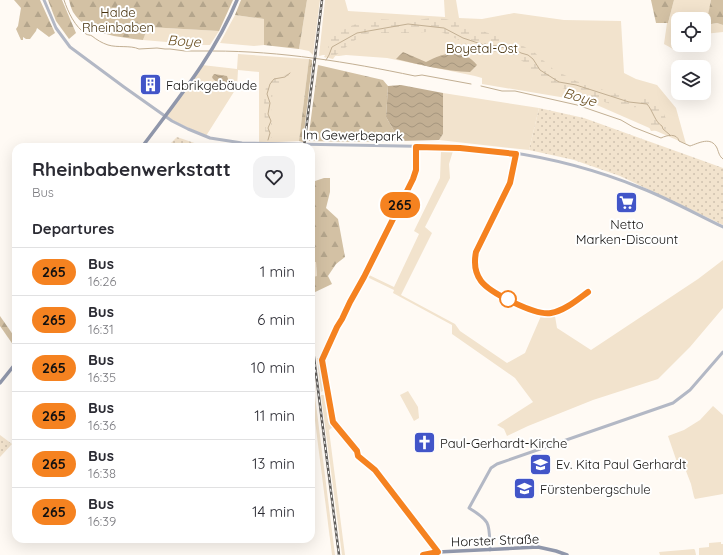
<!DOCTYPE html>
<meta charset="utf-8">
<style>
:root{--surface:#fff;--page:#f2f2f3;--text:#2b2b33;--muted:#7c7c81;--line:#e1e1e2}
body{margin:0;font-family:Quicksand,sans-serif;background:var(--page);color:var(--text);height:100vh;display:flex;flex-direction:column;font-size:15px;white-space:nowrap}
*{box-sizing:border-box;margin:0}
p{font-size:13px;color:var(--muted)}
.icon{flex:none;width:22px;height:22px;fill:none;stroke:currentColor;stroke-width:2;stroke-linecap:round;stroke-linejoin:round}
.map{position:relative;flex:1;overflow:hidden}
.sheet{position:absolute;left:12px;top:143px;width:303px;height:400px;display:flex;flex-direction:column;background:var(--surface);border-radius:12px;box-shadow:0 4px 16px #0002}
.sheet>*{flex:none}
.badge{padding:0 8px;border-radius:13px;font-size:14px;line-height:26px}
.fabs{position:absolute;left:671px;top:12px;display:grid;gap:8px}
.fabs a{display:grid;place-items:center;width:40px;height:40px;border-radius:8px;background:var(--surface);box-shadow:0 4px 16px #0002;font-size:20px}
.map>.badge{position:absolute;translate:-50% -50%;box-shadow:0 0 0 2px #fff}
h2{padding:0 20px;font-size:15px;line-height:36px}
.round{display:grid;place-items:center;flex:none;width:42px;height:42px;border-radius:12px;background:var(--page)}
.head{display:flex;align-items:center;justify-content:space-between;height:68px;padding:0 20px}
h1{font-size:19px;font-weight:800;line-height:30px}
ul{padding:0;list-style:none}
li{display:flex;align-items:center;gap:12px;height:48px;padding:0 20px;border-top:1px solid var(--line)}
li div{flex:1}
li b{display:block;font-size:15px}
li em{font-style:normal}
li .badge{min-width:44px;font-weight:700;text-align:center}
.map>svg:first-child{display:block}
.green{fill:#f2e3cd}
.forest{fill:url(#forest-firs)}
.wetland{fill:url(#wetland-marsh)}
.garden{fill:url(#garden-dots)}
.water{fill:url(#water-waves)}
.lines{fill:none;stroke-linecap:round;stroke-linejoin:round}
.stream{stroke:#c2af93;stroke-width:1}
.tertiary{stroke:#b3b8c5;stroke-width:3}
.secondary{stroke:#9097ab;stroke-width:3.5}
.rail-casing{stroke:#5f5c59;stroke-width:2.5}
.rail{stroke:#fff;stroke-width:1;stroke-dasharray:3;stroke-linecap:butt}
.line-casing{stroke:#fff;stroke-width:9}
.line{stroke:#f58220;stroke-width:6}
.stop-dot{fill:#fff;stroke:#f58220;stroke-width:2}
.labels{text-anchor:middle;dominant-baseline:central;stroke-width:4;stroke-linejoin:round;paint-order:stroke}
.park-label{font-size:13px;fill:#46310c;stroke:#fff}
.poi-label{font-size:13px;fill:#13110f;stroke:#fff;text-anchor:start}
.street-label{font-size:13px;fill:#13110f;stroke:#fff}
.water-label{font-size:14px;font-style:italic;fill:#6b4f20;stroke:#fff}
</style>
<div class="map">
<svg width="723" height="555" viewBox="0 0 723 555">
<defs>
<pattern id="forest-firs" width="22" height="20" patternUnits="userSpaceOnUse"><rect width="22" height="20" fill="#d3c1a4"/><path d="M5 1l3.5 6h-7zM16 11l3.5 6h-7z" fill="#b4a58c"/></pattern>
<pattern id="wetland-marsh" width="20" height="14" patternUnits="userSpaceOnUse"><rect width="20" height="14" fill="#f2e3cd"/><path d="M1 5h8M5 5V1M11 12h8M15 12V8" fill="none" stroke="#cfc2af"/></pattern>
<pattern id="garden-dots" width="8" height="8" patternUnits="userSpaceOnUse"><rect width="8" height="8" fill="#f2e3cd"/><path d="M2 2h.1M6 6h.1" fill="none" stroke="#cfc2af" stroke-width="1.8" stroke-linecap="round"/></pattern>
<pattern id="water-waves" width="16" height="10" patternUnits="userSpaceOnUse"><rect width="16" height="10" fill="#c2af93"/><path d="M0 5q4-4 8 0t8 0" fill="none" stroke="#a6967e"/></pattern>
</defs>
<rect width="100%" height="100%" fill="#fffaf4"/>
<g class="green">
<path d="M 307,0 L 320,0 L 313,55 L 309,51 L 299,49 Z"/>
<path d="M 325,0 L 345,0 L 348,11 L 445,17 L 444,0 L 456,0 L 459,18 L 482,19 L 514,13 L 564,20 L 621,21 L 624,73 L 636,79 L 657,85 L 676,108 L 686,144 L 590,102 L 482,84 L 482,78 L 475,76 L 387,58 L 346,55 L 339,56 L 323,55 L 319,56 Z"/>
<path d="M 674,0 L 711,0 L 707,25 L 717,23 L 723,25 L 723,32 L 704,34 L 704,19 L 678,19 L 678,45 L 680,45 L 673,49 L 664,44 L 667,23 L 668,23 Z"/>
<path d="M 235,15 L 264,19 L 264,45 L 254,46 L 220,43 Z"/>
<path d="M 148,27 L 219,31 L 210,45 L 202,45 L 143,40 Z"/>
<path d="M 238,54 L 309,59 L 299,141 L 259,143 L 259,72 L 238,70 L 237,87 L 206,136 L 172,120 L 167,116 L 202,65 L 237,69 Z"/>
<path d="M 443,93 L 539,108 L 529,150 L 439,140 L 443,134 Z"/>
<path d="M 441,151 L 453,151 L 449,164 L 450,178 L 425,227 L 432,233 L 401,295 L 455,324 L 460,331 L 507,363 L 525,353 L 541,316 L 555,316 L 557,328 L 591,350 L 698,279 L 723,260 L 723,308 L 690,347 L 658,379 L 593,400 L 528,426 L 507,436 L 504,429 L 497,425 L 533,402 L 515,378 L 452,334 L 452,325 L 393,293 L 394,290 L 367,277 L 369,275 L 394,287 L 419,234 L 414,231 L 440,178 Z"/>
<path d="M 316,261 L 317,276 L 311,277 L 311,262 Z"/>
<path d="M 317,358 L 319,358 L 324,387 L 323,391 L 321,392 Z"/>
<path d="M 408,391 L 418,407 L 419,418 L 414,421 L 400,395 Z"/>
<path d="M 321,395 L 324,395 L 325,397 L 328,420 L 333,427 L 329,430 L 345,555 L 342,555 Z"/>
<path d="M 315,396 L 335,555 L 332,555 L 312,397 Z"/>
<path d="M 713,406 L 723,415 L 723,494 L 695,499 L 694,497 L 691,484 L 686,471 L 679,468 L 668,436 L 684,430 L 700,420 Z"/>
<path d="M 721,542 L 721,544 L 723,544 L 723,555 L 699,555 L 699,548 L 709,547 L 709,543 Z"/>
<path d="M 694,549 L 695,550 L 696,555 L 660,555 L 659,552 Z"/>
</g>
<g class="forest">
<path d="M 14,0 L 40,0 L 55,33 L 49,37 L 37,28 L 36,31 L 30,39 L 26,39 L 23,37 L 23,40 L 21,40 L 16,29 L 18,26 L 21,8 Z"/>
<path d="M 48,0 L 62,0 L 76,33 L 69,39 L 56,21 Z"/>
<path d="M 69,0 L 233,0 L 219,31 L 148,27 L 143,40 C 119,37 87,35 73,12 C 71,8 70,4 69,0 Z"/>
<path d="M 241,0 L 307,0 L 299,49 L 264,45 L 264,19 L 235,15 Z"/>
<path d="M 651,0 L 674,0 L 668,23 L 656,23 Z"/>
<path d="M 711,0 L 723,0 L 723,25 L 717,23 L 706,25 Z"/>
<path d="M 309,59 L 312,60 L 312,64 L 303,142 L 299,141 Z"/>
<path d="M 318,65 L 383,80 L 388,86 L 386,117 L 400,141 L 356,142 L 308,141 Z"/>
<path d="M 324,178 L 330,178 L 330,192 L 326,208 L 338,219 L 345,257 L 336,264 L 328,276 L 332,284 L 311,294 L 311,277 L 317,276 L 316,262 L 311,262 L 311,185 L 315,181 Z"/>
<path d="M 0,316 L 16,339 L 16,349 L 0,326 Z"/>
</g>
<g class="wetland">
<path d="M 431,18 L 446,19 L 518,43 L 535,53 L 553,69 L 576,81 L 613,93 L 633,98 L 645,97 L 657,104 L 664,114 L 670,129 L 651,131 L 648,125 L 653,122 L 649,110 L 639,107 L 623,108 L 556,86 L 533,76 L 525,63 L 515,56 L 504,51 L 494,52 L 477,50 L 459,40 L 439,31 L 413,33 L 370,33 L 359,37 L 336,55 L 333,59 L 324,57 L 328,50 L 329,37 L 353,25 L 377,19 L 411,21 Z"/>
<path d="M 289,73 L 290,74 L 288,76 L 273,89 L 271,112 L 273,136 L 271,138 L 265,139 C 267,122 259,90 271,79 L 282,77 Z"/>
</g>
<g class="garden">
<path d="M 539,108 L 584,118 L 723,168 L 723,225 L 620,176 L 574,160 L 529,150 Z"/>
<path d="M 177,137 L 206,147 L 167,147 Z"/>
<path d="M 0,435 L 12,444 L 0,457 Z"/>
</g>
<g class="water">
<path d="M 403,52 L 426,62 C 444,53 462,47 477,65 L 470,72 C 445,71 421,65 396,59 Z"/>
<path d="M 214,74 L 227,76 L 230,85 L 225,88 L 213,79 L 212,77 Z"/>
<path d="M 401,85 L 443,93 L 443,134 L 439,140 L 400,141 L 386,117 L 388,86 Z"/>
</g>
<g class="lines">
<g class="stream">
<path d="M 64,0 C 68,12 75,27 86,34 C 87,35 91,35 92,36 C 97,40 102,43 108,45 C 118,48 130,45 139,49 L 157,48 L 165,49 L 170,49 L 185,51 L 210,51"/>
<path d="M 499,46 L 505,45"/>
<path d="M 509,46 L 514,49"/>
<path d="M 509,49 L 516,50 L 521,53 L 528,55 L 533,59 L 540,70 L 559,82 L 576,85 L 629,102 L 647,104 C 653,111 655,122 662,126 L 663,129 L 670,135"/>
<path d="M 213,51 C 281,51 348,62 415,76 L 422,75 L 471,84"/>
<path d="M 326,60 L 329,55 L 332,47 L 357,33 L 408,24 L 444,28 L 463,38 L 484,45 L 499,46 L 505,48"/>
<path d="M 481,86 L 502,91 L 515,91 L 577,105 L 621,120 L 633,127 L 661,138 C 667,135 677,133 679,141 L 690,146 C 699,143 711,136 717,148 C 719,153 719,156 723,159"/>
<path d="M 268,140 L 270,133 L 268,128 L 271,121 L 268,114 L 270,103 L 267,94 L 270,84 L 274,79 L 285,77 L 290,73"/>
</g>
<g class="tertiary">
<path d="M 44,0 L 56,28 L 70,47 L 124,87 L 172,121 L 188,129 L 210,138 L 242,143 L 454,147 C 518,150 582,164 641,188 C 669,199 696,214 723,227"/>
<path d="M 490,550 C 489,524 492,522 469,508 L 491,468 L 497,464 L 673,403 L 690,390 L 723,352"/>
</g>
<g class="secondary">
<path d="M 142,147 C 177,100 215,54 237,0"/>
<path d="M 0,383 L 16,363"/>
<path d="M 423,555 L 438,552 L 538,547 L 556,551 L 567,555"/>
</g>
<defs>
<g id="rail">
<path d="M 304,147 L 322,0"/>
<path d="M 311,334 L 339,555"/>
</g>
</defs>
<use href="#rail" class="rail-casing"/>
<use href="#rail" class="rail"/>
</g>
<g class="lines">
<defs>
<path id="line" d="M 423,555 L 438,552 L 375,470 L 358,456 L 357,451 L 333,422 L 322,360 L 337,327 L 342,319 L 350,302 L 364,277 L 413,179 L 416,170 L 416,147 L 460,148 L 516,154 L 510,183 L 476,252 C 474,262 475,273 481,281 C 490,293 536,316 551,313 C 564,311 577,300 588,292"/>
</defs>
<use href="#line" class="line-casing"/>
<use href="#line" class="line"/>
</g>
<defs>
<symbol id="building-square" viewBox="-11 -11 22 22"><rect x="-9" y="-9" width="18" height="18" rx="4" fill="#4255c8" stroke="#fff"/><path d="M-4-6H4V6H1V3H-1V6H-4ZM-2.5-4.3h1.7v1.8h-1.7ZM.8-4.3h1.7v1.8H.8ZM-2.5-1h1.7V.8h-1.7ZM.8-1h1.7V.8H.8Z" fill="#fff"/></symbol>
<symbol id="supermarket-square" viewBox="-11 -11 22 22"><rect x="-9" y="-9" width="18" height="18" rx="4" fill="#4255c8" stroke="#fff"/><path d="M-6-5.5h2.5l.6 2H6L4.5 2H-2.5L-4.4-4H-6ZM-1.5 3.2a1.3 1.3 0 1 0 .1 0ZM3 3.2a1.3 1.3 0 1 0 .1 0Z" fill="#fff"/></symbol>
<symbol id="church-square" viewBox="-11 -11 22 22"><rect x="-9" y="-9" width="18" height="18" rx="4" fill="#4255c8" stroke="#fff"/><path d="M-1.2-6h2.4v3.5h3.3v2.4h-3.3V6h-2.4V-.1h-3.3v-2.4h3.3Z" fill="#fff"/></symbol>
<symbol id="school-square" viewBox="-11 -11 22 22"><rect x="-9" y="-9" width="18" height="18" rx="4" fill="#4255c8" stroke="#fff"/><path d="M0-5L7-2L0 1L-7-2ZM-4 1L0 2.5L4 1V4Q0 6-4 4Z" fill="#fff"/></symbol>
</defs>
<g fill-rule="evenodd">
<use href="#building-square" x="138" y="72" width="25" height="25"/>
<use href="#supermarket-square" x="614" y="190" width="25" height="25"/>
<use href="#church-square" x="412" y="430" width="25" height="25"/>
<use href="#school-square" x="528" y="452" width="25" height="25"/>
<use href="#school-square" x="512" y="476" width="25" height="25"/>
</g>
<circle class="stop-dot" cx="508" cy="299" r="8"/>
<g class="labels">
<g class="park-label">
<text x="118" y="12">Halde<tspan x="118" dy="15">Rheinbaben</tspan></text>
<text x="482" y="48">Boyetal-Ost</text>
</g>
<g class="poi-label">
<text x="166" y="85">Fabrikgebäude</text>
<text x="627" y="224" text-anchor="middle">Netto<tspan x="627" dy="15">Marken-Discount</tspan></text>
<text x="440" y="443">Paul-Gerhardt-Kirche</text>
<text x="556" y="464">Ev. Kita Paul Gerhardt</text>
<text x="540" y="489">Fürstenbergschule</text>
</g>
<g class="street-label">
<text transform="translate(353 135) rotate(1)">Im Gewerbepark</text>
<text transform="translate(495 540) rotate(-2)">Horster Straße</text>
</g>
<g class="water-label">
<text transform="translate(184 41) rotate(3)">Boye</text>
<text transform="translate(580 97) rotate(17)">Boye</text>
</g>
</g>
</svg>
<div class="fabs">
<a><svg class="icon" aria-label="locate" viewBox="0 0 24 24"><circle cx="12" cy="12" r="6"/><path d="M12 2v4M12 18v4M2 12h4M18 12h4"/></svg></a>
<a><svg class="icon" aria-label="layers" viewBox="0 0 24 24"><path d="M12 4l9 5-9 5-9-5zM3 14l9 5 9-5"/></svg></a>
</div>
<b class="badge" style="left:400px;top:205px;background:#f58220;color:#111">265</b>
<section class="sheet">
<div class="head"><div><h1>Rheinbabenwerkstatt</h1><p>Bus</p></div><a class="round"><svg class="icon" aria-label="heart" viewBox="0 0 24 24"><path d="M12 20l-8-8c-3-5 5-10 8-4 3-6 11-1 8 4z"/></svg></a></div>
<h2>Departures</h2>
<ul>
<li><span class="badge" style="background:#f58220;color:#111">265</span><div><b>Bus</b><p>16:26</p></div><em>1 min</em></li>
<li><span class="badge" style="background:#f58220;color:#111">265</span><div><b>Bus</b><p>16:31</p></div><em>6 min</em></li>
<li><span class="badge" style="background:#f58220;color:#111">265</span><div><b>Bus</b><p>16:35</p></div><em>10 min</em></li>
<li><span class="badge" style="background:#f58220;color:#111">265</span><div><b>Bus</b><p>16:36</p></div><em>11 min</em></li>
<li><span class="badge" style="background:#f58220;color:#111">265</span><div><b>Bus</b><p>16:38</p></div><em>13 min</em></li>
<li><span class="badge" style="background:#f58220;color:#111">265</span><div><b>Bus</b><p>16:39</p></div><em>14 min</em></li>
</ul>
</section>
</div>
